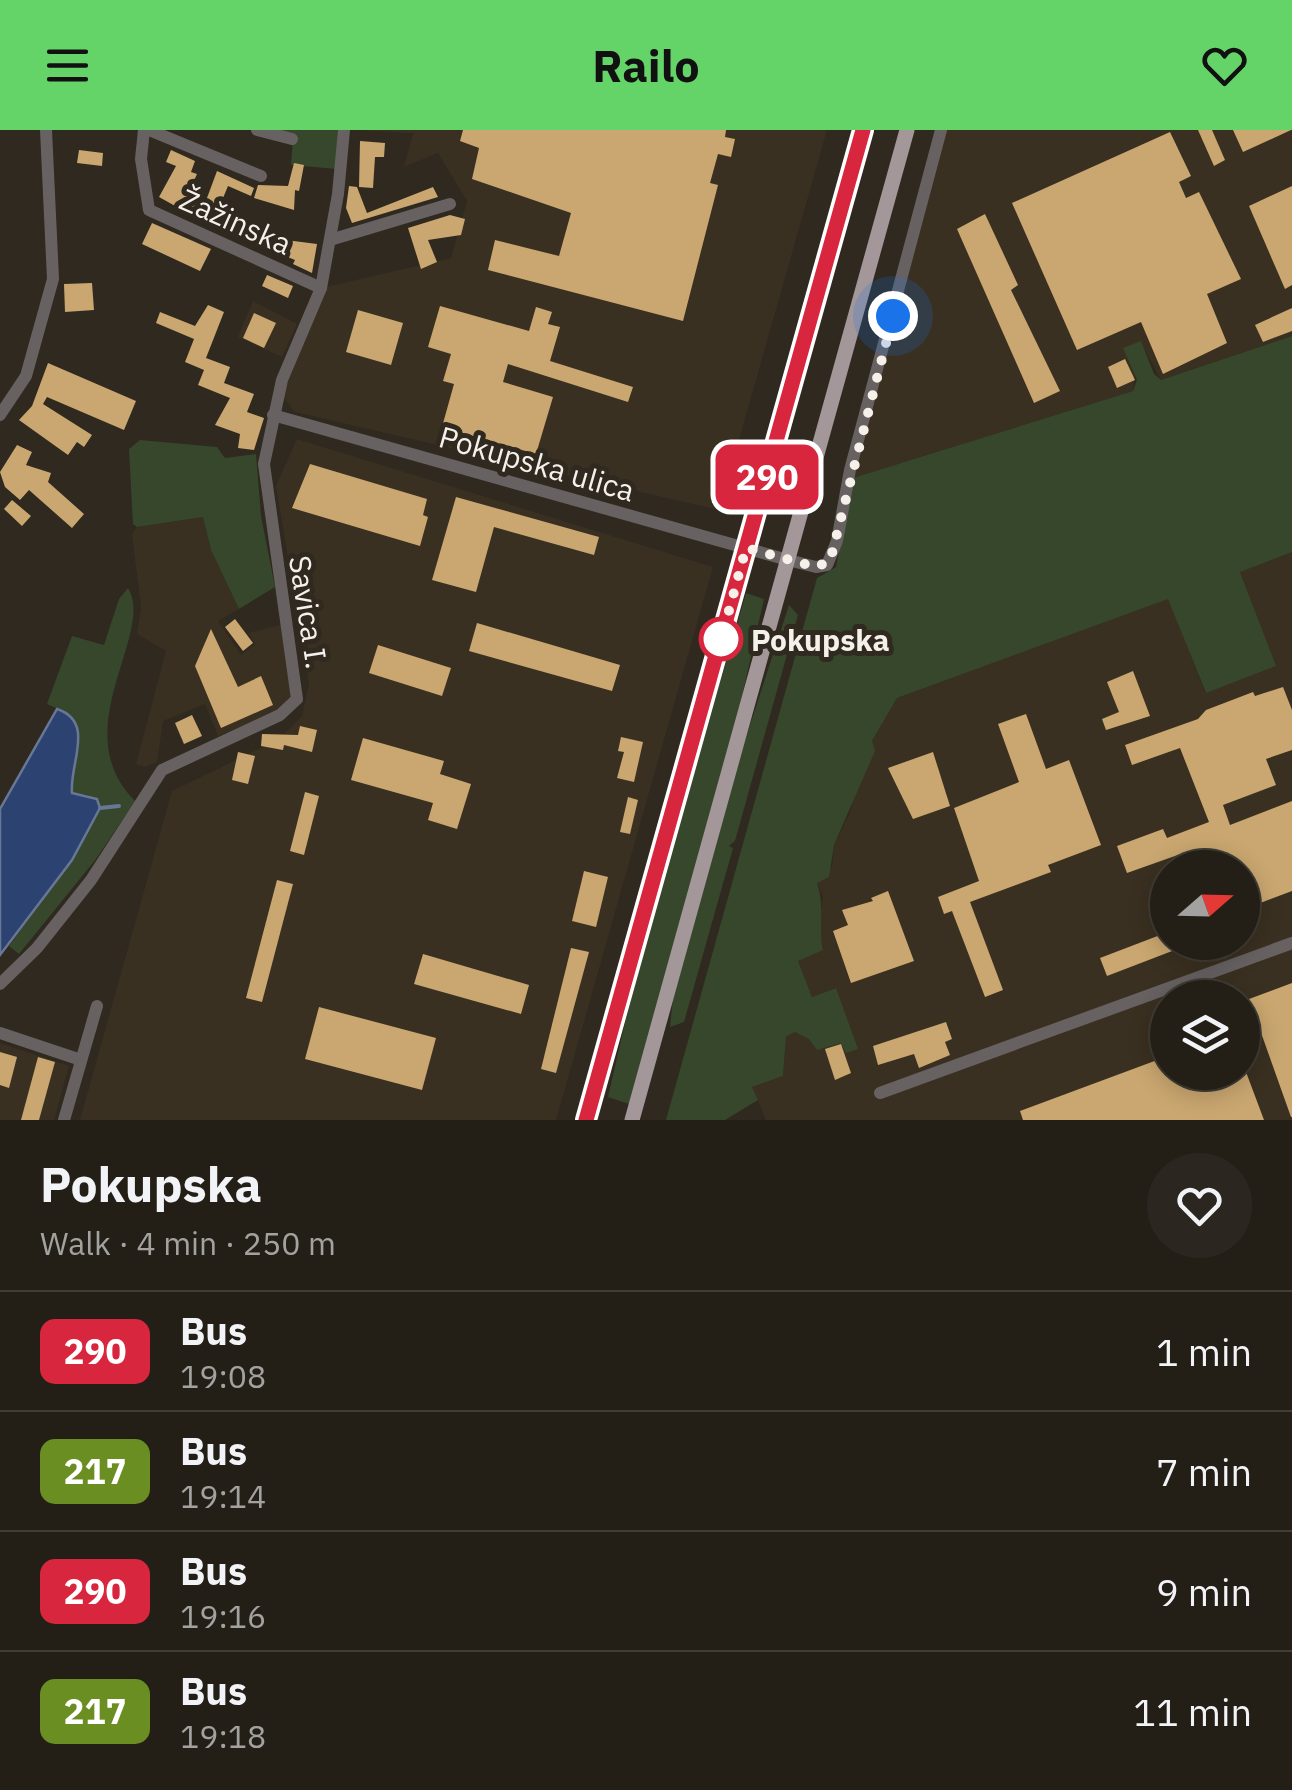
<!DOCTYPE html>
<meta charset="utf-8">
<style>
:root{--surface:#231f17;--page:#2b2720;--text:#f1f3f6;--muted:#a3a2a1;--line:#403d36;--accent:#64d468}
body{margin:0;font-family:"IBM Plex Sans",sans-serif;background:var(--page);color:var(--text);height:100vh;display:flex;flex-direction:column;font-size:38px;white-space:nowrap}
*{box-sizing:border-box;margin:0}
p{font-size:32px;color:var(--muted)}
.icon{flex:none;width:55px;height:55px;fill:none;stroke:currentColor;stroke-width:2;stroke-linecap:round;stroke-linejoin:round}
.map{position:relative;height:990px;overflow:hidden}
.sheet{display:flex;flex-direction:column;background:var(--surface);flex:1}
.sheet>*{flex:none}
.badge{padding:0 20px;border-radius:15px;font-size:35px;line-height:65px}
.needle{width:65px;rotate:70deg}
.tools{position:absolute;left:1150px;top:720px;display:grid;gap:20px}
.tools a{display:grid;place-items:center;width:110px;height:110px;border-radius:50%;background:var(--surface);box-shadow:0 5px 25px #0003,0 0 0 2px var(--line);font-size:50px}
.you{position:absolute;width:50px;height:50px;margin:-25px;border:8px solid #fff;border-radius:50%;background:#1a73e8;box-shadow:0 0 0 15px #1a73e833}
.map>.badge{position:absolute;translate:-50% -50%;box-shadow:0 0 0 5px #fff}
.round{display:grid;place-items:center;flex:none;width:105px;height:105px;border-radius:52px;background:var(--page)}
.head{display:flex;align-items:center;justify-content:space-between;height:170px;padding:0 40px}
h1{font-size:48px;font-weight:700;line-height:75px}
ul{padding:0;list-style:none}
li{display:flex;align-items:center;gap:30px;height:120px;padding:0 40px;border-top:2px solid var(--line)}
li div{flex:1}
li b{display:block;font-size:38px}
li em{font-style:normal}
li .badge{min-width:110px;font-weight:700;text-align:center}
header{display:flex;justify-content:space-between;align-items:center;height:130px;padding:0 40px;background:var(--accent);color:#111;font-size:45px;font-weight:700}
.map>svg:first-child{display:block}
.built{fill:#3a3021;fill-rule:evenodd}
.green{fill:#36472b}
.water{fill:#2c4371;stroke:#687795;stroke-width:2.5}
.lines{fill:none;stroke-linecap:round;stroke-linejoin:round}
.stream{stroke:#687795;stroke-width:4}
.building{fill:#caa770}
.minor{stroke:#676162;stroke-width:12}
.major{stroke:#a4979a;stroke-width:15}
.line-casing{stroke:#fff;stroke-width:22}
.line{stroke:#d7263d;stroke-width:15}
.walk{stroke:#f5f0ea;stroke-width:10;stroke-dasharray:0 18}
.stop-dot{fill:#fff;stroke:#d7263d;stroke-width:5}
.labels{text-anchor:middle;dominant-baseline:central;stroke-width:10;stroke-linejoin:round;paint-order:stroke}
.street-label{font-size:30px;fill:#f5f0ea;stroke:#2f291f}
.stop-label{font-size:30px;font-weight:bold;fill:#f5f0ea;stroke:#2f291f;text-anchor:start}
</style>
<header><svg class="icon" aria-label="menu" viewBox="0 0 24 24"><path d="M4 6h16M4 12h16M4 18h16"/></svg>Railo<svg class="icon" aria-label="heart" viewBox="0 0 24 24"><path d="M12 20l-8-8c-3-5 5-10 8-4 3-6 11-1 8 4z"/></svg></header>
<div class="map">
<svg width="1292" height="990" viewBox="0 0 1292 990">
<rect width="100%" height="100%" fill="#2f291f"/>
<g class="built">
<path d="M 355,0 L 827,0 L 719,380 L 295,282 L 284,268 L 285,260 L 326,157 L 451,128 L 467,71 L 438,23 L 404,37 L 413,3 Z"/>
<path d="M 943,0 L 1292,0 L 1292,206 L 1161,250 L 1140,211 L 1133,261 L 853,348 Z"/>
<path d="M 253,171 L 297,194 L 282,227 L 238,207 Z"/>
<path d="M 297,309 L 713,437 L 556,990 L 80,990 L 172,661 L 279,609 L 302,586 L 309,553 L 276,356 Z"/>
<path d="M 203,387 L 211,420 L 239,479 L 218,491 L 241,525 L 255,514 L 248,503 L 281,495 L 291,567 L 278,581 L 218,606 L 205,574 L 163,591 L 157,632 L 145,637 L 136,634 L 166,521 L 137,504 L 141,477 L 132,404 L 137,397 Z"/>
<path d="M 1292,422 L 1292,990 L 766,990 L 752,957 L 783,946 L 786,907 L 795,902 L 809,909 L 835,858 L 812,867 L 797,830 L 823,819 L 818,797 L 823,767 L 817,753 L 832,737 L 834,715 L 849,685 L 872,611 L 897,568 L 1169,468 L 1205,563 L 1275,536 L 1240,441 ZM 1168,738 L 1242,738 L 1242,812 L 1168,812 ZM 1168,868 L 1242,868 L 1242,942 L 1168,942 Z"/>
<path d="M 0,913 L 69,936 L 54,990 L 0,990 Z"/>
</g>
<g class="green">
<path d="M 269,0 L 338,0 L 336,39 L 291,35 L 293,7 Z"/>
<path d="M 1292,206 L 1292,422 L 1240,442 L 1276,536 L 1206,563 L 1168,469 L 897,568 L 872,611 L 875,621 L 834,715 L 829,747 L 817,753 C 825,775 818,797 823,820 L 798,831 L 812,867 L 836,858 L 858,919 L 846,923 L 841,913 L 817,920 L 809,909 L 795,902 L 786,907 L 783,946 L 752,957 L 758,970 L 725,990 L 666,990 L 817,448 L 836,437 L 853,348 L 1133,261 L 1137,250 L 1123,218 L 1141,211 L 1154,244 L 1161,250 Z"/>
<path d="M 140,310 L 217,317 L 225,328 L 256,324 L 261,386 L 275,457 L 239,479 L 211,420 L 203,387 L 137,397 L 133,394 L 129,319 Z"/>
<path d="M 128,458 C 156,503 64,600 135,671 L 96,729 L 19,824 L 9,816 L 72,730 L 99,678 L 88,665 L 72,663 L 70,647 L 79,618 L 65,582 L 47,574 L 72,506 L 104,515 L 119,469 Z"/>
<path d="M 746,463 L 764,469 L 735,597 L 629,974 L 608,967 L 639,832 Z"/>
<path d="M 789,475 L 798,485 L 735,711 L 729,716 L 733,718 L 684,892 L 670,897 L 673,868 L 739,629 Z"/>
</g>
<path class="water" d="M 57,579 C 96,592 69,634 72,663 L 97,669 L 100,678 L 72,730 L 0,825 L 0,679 Z"/>
<g class="lines">
<path class="stream" d="M 100,678 L 119,676"/>
</g>
<g class="building">
<path d="M 463,0 L 726,0 L 725,7 L 735,9 L 731,27 L 718,24 L 710,53 L 718,55 L 683,191 L 488,140 L 495,110 L 559,126 L 571,83 L 472,49 L 479,18 L 460,11 Z"/>
<path d="M 1198,0 L 1212,0 L 1225,30 L 1214,36 Z"/>
<path d="M 1233,0 L 1291,0 L 1243,22 Z"/>
<path d="M 1170,2 L 1191,46 L 1179,52 L 1186,68 L 1199,62 L 1241,149 L 1207,164 L 1227,213 L 1163,244 L 1141,192 L 1077,220 L 1012,73 Z"/>
<path d="M 360,11 L 385,13 L 384,27 L 375,27 L 373,58 L 359,57 Z"/>
<path d="M 79,20 L 103,23 L 102,36 L 77,33 Z"/>
<path d="M 171,20 L 195,31 L 191,42 L 197,44 L 186,69 L 204,76 L 217,41 L 254,58 L 251,66 L 228,56 L 216,85 L 286,110 L 317,114 L 312,143 L 293,134 L 295,130 L 185,85 L 186,82 L 159,67 L 176,36 L 166,32 Z"/>
<path d="M 294,33 L 304,35 L 299,61 L 295,60 L 294,80 L 254,68 L 258,55 L 288,56 Z"/>
<path d="M 349,56 L 357,57 L 367,83 L 433,57 L 438,67 L 352,93 L 346,78 Z"/>
<path d="M 1292,56 L 1292,155 L 1285,159 L 1249,76 Z"/>
<path d="M 985,84 L 1018,155 L 1011,160 L 1060,261 L 1034,273 L 957,99 Z"/>
<path d="M 450,85 L 465,89 L 461,105 L 428,110 L 437,132 L 421,139 L 408,98 Z"/>
<path d="M 152,93 L 211,119 L 200,141 L 142,114 Z"/>
<path d="M 267,145 L 293,156 L 288,168 L 262,156 Z"/>
<path d="M 92,153 L 94,180 L 65,182 L 64,154 Z"/>
<path d="M 208,175 L 224,182 L 206,228 L 230,237 L 224,253 L 254,264 L 247,282 L 264,288 L 254,320 L 238,318 L 240,304 L 215,295 L 230,268 L 198,255 L 204,240 L 185,232 L 194,209 L 156,193 L 160,182 L 195,196 Z"/>
<path d="M 440,176 L 529,201 L 536,177 L 552,182 L 548,194 L 560,197 L 550,231 L 633,257 L 628,272 L 508,234 L 503,252 L 553,267 L 536,324 L 442,297 L 454,254 L 443,251 L 451,224 L 428,217 Z"/>
<path d="M 1292,178 L 1292,201 L 1263,212 L 1255,195 Z"/>
<path d="M 358,180 L 403,193 L 391,235 L 346,222 Z"/>
<path d="M 254,183 L 276,193 L 264,218 L 243,208 Z"/>
<path d="M 1125,229 L 1135,250 L 1117,258 L 1108,237 Z"/>
<path d="M 48,233 L 136,271 L 124,300 L 47,267 L 43,274 L 92,305 L 84,317 L 77,312 L 68,325 L 19,290 L 32,276 Z"/>
<path d="M 17,315 L 32,322 L 26,335 L 51,343 L 48,352 L 84,384 L 72,398 L 29,360 L 20,370 L 5,357 L 0,342 Z"/>
<path d="M 310,334 L 427,369 L 423,385 L 428,387 L 420,416 L 292,378 Z"/>
<path d="M 456,367 L 599,407 L 594,425 L 494,397 L 476,462 L 432,450 Z"/>
<path d="M 12,370 L 31,386 L 22,396 L 4,379 Z"/>
<path d="M 235,489 L 253,513 L 243,521 L 225,497 Z"/>
<path d="M 477,493 L 620,535 L 612,561 L 469,521 Z"/>
<path d="M 211,499 L 238,557 L 261,546 L 273,575 L 221,598 L 195,536 Z"/>
<path d="M 378,515 L 451,538 L 442,566 L 369,543 Z"/>
<path d="M 1133,541 L 1150,586 L 1106,600 L 1102,589 L 1119,582 L 1107,552 Z"/>
<path d="M 1283,557 L 1292,580 L 1292,620 L 1266,629 L 1276,655 L 1223,675 L 1230,695 L 1292,671 L 1292,761 L 1242,780 L 1242,738 L 1196,738 L 1189,721 L 1127,743 L 1117,716 L 1163,699 L 1167,708 L 1209,692 L 1180,618 L 1132,635 L 1125,615 L 1198,589 L 1206,580 L 1253,562 L 1255,566 Z"/>
<path d="M 1026,584 L 1046,639 L 1069,630 L 1101,715 L 1048,735 L 1051,742 L 970,772 L 1003,860 L 985,867 L 952,781 L 944,784 L 938,767 L 979,751 L 954,678 L 1019,652 L 998,594 Z"/>
<path d="M 192,585 L 202,606 L 184,614 L 175,593 Z"/>
<path d="M 300,596 L 317,600 L 312,622 L 284,615 L 283,620 L 261,616 L 262,604 L 298,605 Z"/>
<path d="M 621,607 L 643,612 L 634,652 L 617,648 L 624,622 L 618,621 Z"/>
<path d="M 363,608 L 444,631 L 440,644 L 471,654 L 457,699 L 428,690 L 433,673 L 351,650 Z"/>
<path d="M 238,622 L 255,626 L 248,654 L 232,650 Z"/>
<path d="M 933,622 L 950,676 L 913,689 L 888,638 Z"/>
<path d="M 305,662 L 319,666 L 304,725 L 290,721 Z"/>
<path d="M 628,667 L 638,670 L 630,704 L 620,702 Z"/>
<path d="M 584,741 L 608,747 L 596,797 L 572,791 Z"/>
<path d="M 277,750 L 293,754 L 262,872 L 246,868 Z"/>
<path d="M 888,761 L 914,831 L 851,853 L 833,801 L 848,795 L 842,780 L 873,771 L 871,768 Z"/>
<path d="M 1168,802 L 1168,812 L 1193,813 L 1107,846 L 1100,828 Z"/>
<path d="M 571,818 L 589,822 L 556,943 L 541,939 Z"/>
<path d="M 423,824 L 529,855 L 521,884 L 414,854 Z"/>
<path d="M 1292,853 L 1292,987 L 1291,987 L 1249,869 Z"/>
<path d="M 319,877 L 436,908 L 422,960 L 305,929 Z"/>
<path d="M 946,892 L 952,909 L 945,912 L 950,925 L 919,938 L 914,924 L 878,935 L 873,916 Z"/>
<path d="M 841,914 L 851,943 L 835,950 L 825,919 Z"/>
<path d="M 0,922 L 17,927 L 9,958 L 0,955 Z"/>
<path d="M 1168,926 L 1168,942 L 1246,942 L 1264,990 L 1023,990 L 1020,981 Z"/>
<path d="M 38,927 L 55,932 L 39,990 L 21,990 Z"/>
</g>
<g class="lines">
<g class="minor">
<path d="M 144,0 L 141,29 L 149,80 L 321,158"/>
<path d="M 149,0 L 261,46"/>
<path d="M 257,0 L 292,9"/>
<path d="M 330,110 L 450,74"/>
<path d="M 0,285 L 26,246 L 53,149 L 46,0"/>
<path d="M 273,285 L 788,430 L 816,437 L 827,435 L 837,411 L 850,340 L 941,0"/>
<path d="M 0,854 L 37,818 L 91,750 L 162,640 L 280,585 L 297,569 L 264,334 L 282,250 L 321,158 L 338,64 L 344,0"/>
<path d="M 0,903 L 81,930"/>
<path d="M 880,963 L 1292,813"/>
<path d="M 64,990 L 97,876"/>
</g>
<g class="major">
<path d="M 586,990 L 863,0"/>
<path d="M 632,990 L 907,0"/>
</g>
</g>
<g class="lines">
<defs>
<path id="line" d="M 586,990 L 863,0"/>
</defs>
<use href="#line" class="line-casing"/>
<use href="#line" class="line"/>
<path class="walk" d="M 721,509 L 718,521 L 746,418 L 816,437 L 830,431 L 893,186"/>
</g>
<circle class="stop-dot" cx="721" cy="509" r="20"/>
<g class="labels">
<g class="street-label">
<text transform="translate(236 91) rotate(24)">Žažinska</text>
<text transform="translate(537 333) rotate(16)">Pokupska ulica</text>
<text transform="translate(309 482) rotate(81)">Savica I.</text>
</g>
<g class="stop-label">
<text x="751" y="509">Pokupska</text>
</g>
</g>
</svg>
<div class="tools">
<a><svg class="needle" viewBox="-14 -14 28 28"><path d="M0-13l5 13h-10z" fill="#e53935"/><path d="M0 13l5-13h-10z" fill="#a3a2a1"/></svg></a>
<a><svg class="icon" aria-label="layers" viewBox="0 0 24 24"><path d="M12 4l9 5-9 5-9-5zM3 14l9 5 9-5"/></svg></a>
</div>
<div class="you" style="left:893px;top:186px"></div>
<b class="badge" style="left:767px;top:347px;background:#d7263d;color:#fff">290</b>
</div>
<section class="sheet">
<div class="head"><div><h1>Pokupska</h1><p>Walk · 4 min · 250 m</p></div><a class="round"><svg class="icon" aria-label="heart" viewBox="0 0 24 24"><path d="M12 20l-8-8c-3-5 5-10 8-4 3-6 11-1 8 4z"/></svg></a></div>
<ul>
<li><span class="badge" style="background:#d7263d;color:#fff">290</span><div><b>Bus</b><p>19:08</p></div><em>1 min</em></li>
<li><span class="badge" style="background:#6b8e23;color:#fff">217</span><div><b>Bus</b><p>19:14</p></div><em>7 min</em></li>
<li><span class="badge" style="background:#d7263d;color:#fff">290</span><div><b>Bus</b><p>19:16</p></div><em>9 min</em></li>
<li><span class="badge" style="background:#6b8e23;color:#fff">217</span><div><b>Bus</b><p>19:18</p></div><em>11 min</em></li>
</ul>
</section>
